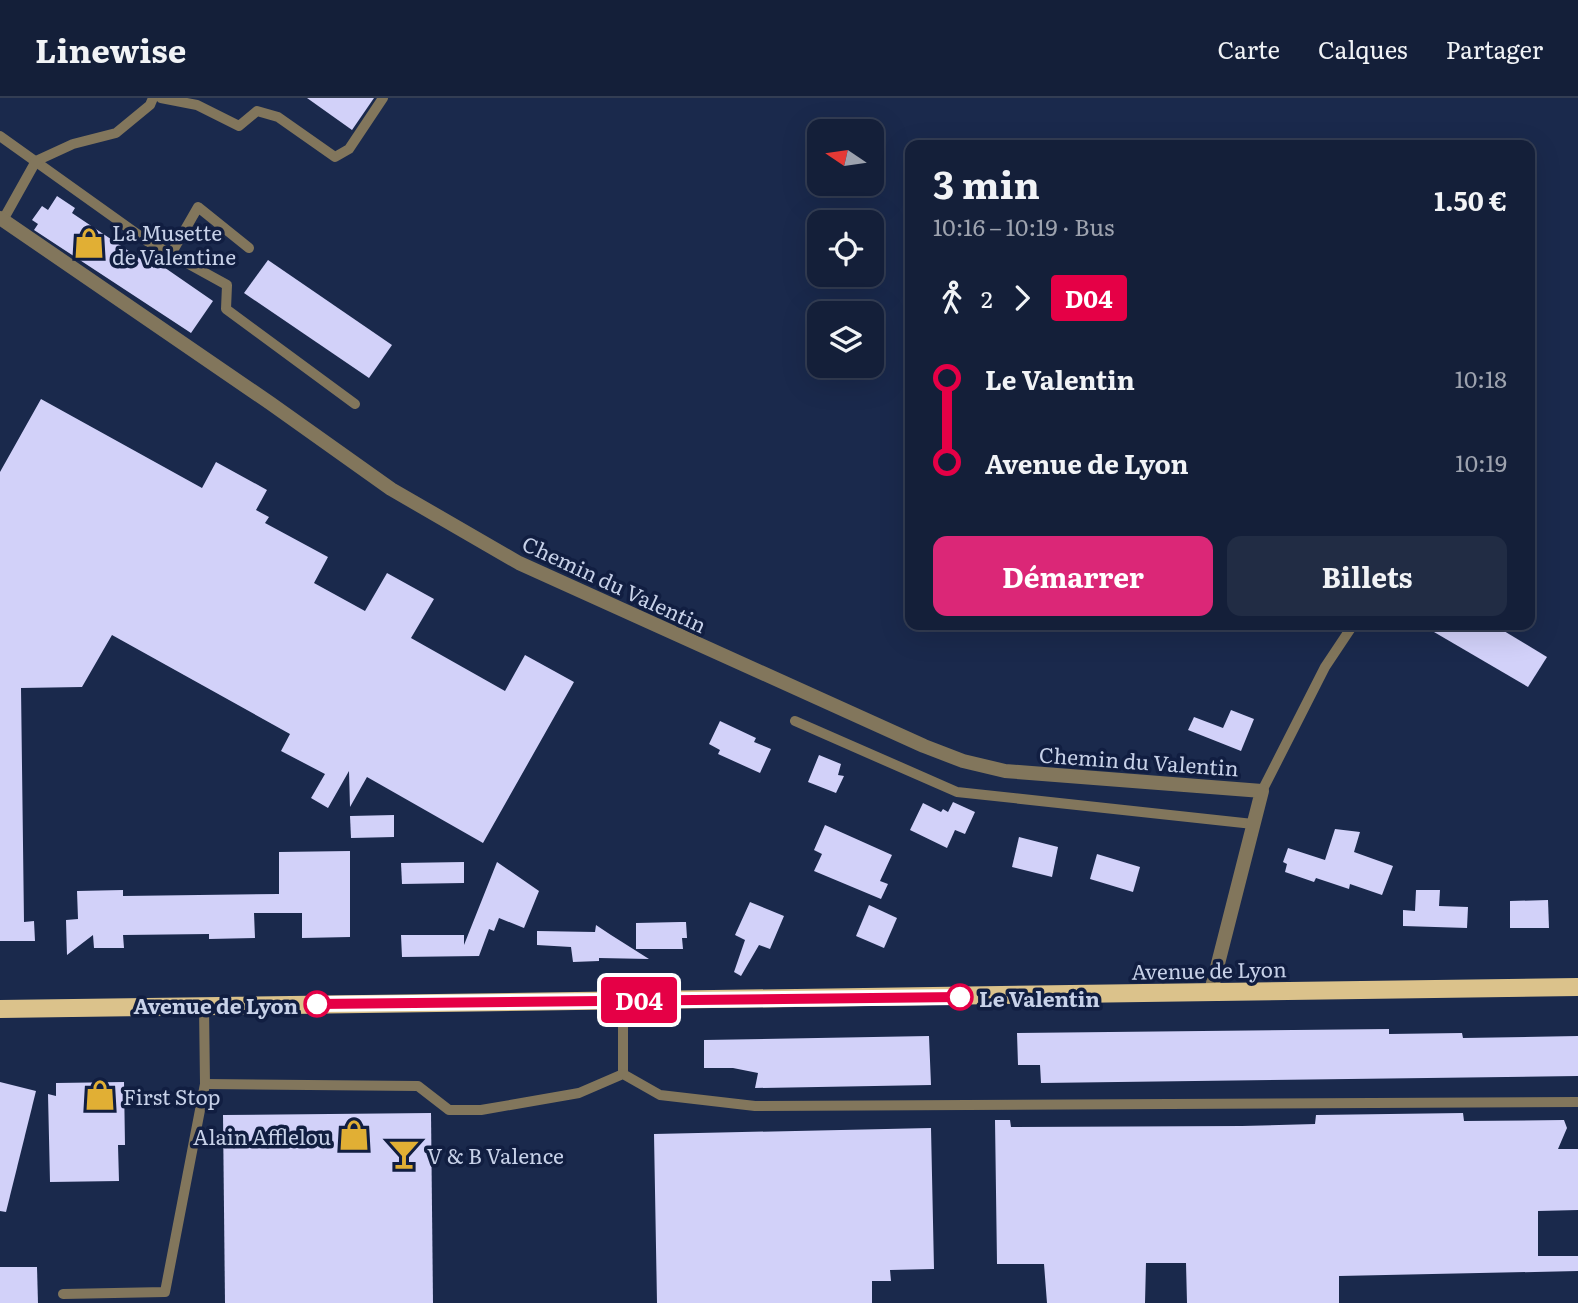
<!DOCTYPE html>
<html lang="fr">
<meta charset="utf-8">
<style>
:root{--surface:#141f39;--page:#212c44;--text:#f1f3f6;--muted:#9da2ae;--line:#333d53;--accent:#db2777}
body{margin:0;font-family:Literata,serif;background:var(--page);color:var(--text);height:100vh;display:flex;flex-direction:column;font-size:26px;white-space:nowrap}
*{box-sizing:border-box;margin:0}
p{font-size:23px;color:var(--muted)}
.icon{flex:none;width:38px;height:38px;fill:none;stroke:currentColor;stroke-width:2;stroke-linecap:round;stroke-linejoin:round}
.map{position:relative;flex:1;overflow:hidden}
.panel{position:absolute;left:905px;top:42px;width:630px;height:490px;display:flex;flex-direction:column;background:var(--surface);border-radius:14px;box-shadow:0 7px 28px #0002,0 0 0 2px var(--line)}
.panel>*{flex:none}
.badge{padding:0 14px;border-radius:5px;font-size:24px;line-height:46px}
.needle{width:46px;rotate:283deg}
.buttons{position:absolute;left:807px;top:21px;display:grid;gap:14px}
.buttons a{display:grid;place-items:center;width:77px;height:77px;border-radius:14px;background:var(--surface);box-shadow:0 7px 28px #0002,0 0 0 2px var(--line);font-size:35px}
.map>.badge{position:absolute;translate:-50% -50%;box-shadow:0 0 0 4px #fff}
.legs{display:flex;align-items:center;gap:10px;height:77px;padding:0 28px;font-size:23px}
.legs p{margin-inline-start:auto}
.overview{display:flex;align-items:center;justify-content:space-between;height:119px;padding:0 28px}
h1{font-size:38px;font-weight:700;line-height:52px}
.button{display:flex;gap:14px;margin-top:auto;padding:14px 28px}
.button a{flex:1;height:80px;border-radius:14px;background:var(--accent);color:#fff;font-size:28px;font-weight:700;line-height:80px;text-align:center}
.button a+a{background:var(--page);color:var(--text)}
ul{padding:0 28px;list-style:none}
li{display:flex;align-items:center;gap:24px;height:84px;font-size:26px}
li i{display:grid;place-items:center;width:10px;height:100%;margin:0 9px;background:currentColor}
li i::after{content:'';width:18px;height:18px;margin:-9px;border:5px solid;border-radius:50%;background:var(--surface)}
li p{margin-inline-start:auto}
li:first-child i{background:linear-gradient(#0000 50%,currentColor 0)}
li:last-child i{background:linear-gradient(currentColor 50%,#0000 0)}
header{display:flex;align-items:center;gap:42px;box-sizing:border-box;height:98px;padding:0 35px;background:var(--surface);border-bottom:2px solid var(--line)}
header strong{font-size:33px}
nav{display:flex;gap:38px;margin-inline-start:auto;font-size:24px}
.map>svg:first-child{display:block}
.building{fill:#d2d1f9}
.lines{fill:none;stroke-linecap:round;stroke-linejoin:round}
.lane{stroke:#82765c;stroke-width:10}
.street{stroke:#82765c;stroke-width:14}
.primary{stroke:#dbc28b;stroke-width:18}
.line-1-casing{stroke:#fff;stroke-width:16}
.line-1{stroke:#e50046;stroke-width:10}
.stop-1-dot{fill:#fff;stroke:#e50046;stroke-width:3.5}
.labels{text-anchor:middle;dominant-baseline:central;stroke-width:7;stroke-linejoin:round;paint-order:stroke}
.poi-label{font-size:21px;fill:#c7d1e8;stroke:#111e41;text-anchor:start}
.street-label{font-size:21px;fill:#c7d1e8;stroke:#111e41}
.stop-label{font-size:21px;font-weight:bold;fill:#c7d1e8;stroke:#111e41;text-anchor:start}
</style>
<header>
<strong>Linewise</strong>
<nav><a>Carte</a><a>Calques</a><a>Partager</a></nav>
</header>
<div class="map">
<svg width="1578" height="1205" viewBox="0 0 1578 1205">
<rect width="100%" height="100%" fill="#1a294c"/>
<g class="building">
<path d="M 307,0 L 374,0 L 352,32 Z"/>
<path d="M 57,98 L 75,110 L 72,115 L 154,170 L 158,165 L 213,203 L 191,235 L 34,132 L 38,126 L 32,122 L 42,108 L 48,112 Z"/>
<path d="M 268,162 L 392,247 L 369,280 L 244,195 Z"/>
<path d="M 41,301 L 202,390 L 216,364 L 267,392 L 256,412 L 269,419 L 265,425 L 328,459 L 314,485 L 365,513 L 387,475 L 434,501 L 411,540 L 505,593 L 525,557 L 574,584 L 483,745 L 367,679 L 350,709 L 349,673 L 328,710 L 311,700 L 325,676 L 281,653 L 290,636 L 112,537 L 82,589 L 21,590 L 24,824 L 34,823 L 35,843 L 0,843 L 0,374 Z"/>
<path d="M 1422,527 L 1494,527 L 1547,559 L 1528,589 Z"/>
<path d="M 1231,612 L 1254,621 L 1241,653 L 1188,632 L 1194,619 L 1223,630 Z"/>
<path d="M 720,623 L 756,640 L 754,644 L 771,651 L 760,675 L 718,656 L 720,652 L 709,646 Z"/>
<path d="M 819,657 L 841,666 L 838,677 L 844,678 L 836,695 L 808,684 Z"/>
<path d="M 953,704 L 975,714 L 965,736 L 955,732 L 947,750 L 910,732 L 923,705 L 941,714 L 943,711 L 948,714 Z"/>
<path d="M 394,717 L 394,739 L 351,740 L 350,718 Z"/>
<path d="M 825,727 L 892,757 L 880,783 L 888,786 L 881,801 L 814,773 L 822,756 L 814,752 Z"/>
<path d="M 1335,731 L 1360,734 L 1354,754 L 1393,768 L 1382,797 L 1350,786 L 1349,791 L 1316,780 L 1314,784 L 1285,774 L 1287,766 L 1283,764 L 1288,750 L 1325,762 Z"/>
<path d="M 1019,739 L 1058,749 L 1052,779 L 1012,769 Z"/>
<path d="M 350,753 L 350,839 L 302,840 L 302,815 L 254,815 L 255,840 L 209,841 L 209,836 L 123,837 L 124,850 L 94,850 L 93,837 L 67,857 L 66,822 L 78,821 L 77,793 L 123,792 L 123,798 L 279,796 L 279,754 Z"/>
<path d="M 1097,756 L 1140,769 L 1133,794 L 1090,781 Z"/>
<path d="M 464,764 L 464,785 L 402,786 L 401,765 Z"/>
<path d="M 497,764 L 539,793 L 524,830 L 499,820 L 494,833 L 489,831 L 479,858 L 402,859 L 401,837 L 464,837 L 464,847 Z"/>
<path d="M 1416,792 L 1440,792 L 1439,808 L 1468,809 L 1467,830 L 1403,828 L 1403,812 L 1415,813 Z"/>
<path d="M 1548,802 L 1549,830 L 1510,830 L 1510,803 Z"/>
<path d="M 750,804 L 784,818 L 770,851 L 759,847 L 741,878 L 734,874 L 745,842 L 735,837 Z"/>
<path d="M 869,807 L 897,820 L 884,850 L 856,838 Z"/>
<path d="M 680,824 L 686,824 L 687,840 L 682,840 L 683,851 L 636,851 L 636,825 Z"/>
<path d="M 596,827 L 611,837 L 649,861 L 599,860 L 599,863 L 573,864 L 571,849 L 537,847 L 537,833 L 595,834 Z"/>
<path d="M 1389,931 L 1389,936 L 1462,935 L 1463,940 L 1578,938 L 1578,978 L 1041,985 L 1040,967 L 1018,967 L 1017,935 Z"/>
<path d="M 929,938 L 931,987 L 755,990 L 758,975 L 733,970 L 704,970 L 704,942 Z"/>
<path d="M 0,984 L 36,993 L 6,1114 L 0,1113 Z"/>
<path d="M 124,984 L 125,1047 L 118,1047 L 119,1083 L 50,1084 L 48,996 L 56,998 L 56,985 Z"/>
<path d="M 431,1015 L 433,1205 L 225,1205 L 223,1017 Z"/>
<path d="M 1463,1015 L 1464,1023 L 1564,1022 L 1567,1030 L 1558,1051 L 1578,1051 L 1578,1112 L 1538,1113 L 1538,1158 L 1578,1158 L 1578,1173 L 1339,1178 L 1339,1205 L 1187,1205 L 1186,1165 L 1146,1165 L 1145,1205 L 1047,1205 L 1044,1166 L 997,1166 L 995,1022 L 1010,1022 L 1011,1029 L 1242,1028 L 1315,1026 L 1316,1017 Z"/>
<path d="M 931,1030 L 934,1171 L 890,1172 L 891,1183 L 872,1183 L 872,1205 L 657,1205 L 654,1036 Z"/>
<path d="M 0,1169 L 37,1169 L 38,1205 L 0,1205 Z"/>
</g>
<g class="lines">
<g class="lane">
<path d="M 161,0 L 197,7 L 239,28 L 257,13 L 278,19 L 335,59 L 349,51 L 383,0"/>
<path d="M 0,38 L 147,143 L 227,187 L 226,211 L 355,306"/>
<path d="M 3,122 L 36,63 L 73,46 L 116,35 L 150,7 L 153,0"/>
<path d="M 171,156 L 198,109 L 249,150"/>
<path d="M 795,623 L 957,694 L 1253,726"/>
<path d="M 1262,693 L 1325,569 L 1353,527"/>
<path d="M 623,902 L 623,976"/>
<path d="M 205,986 L 418,988 L 449,1012 L 481,1012 L 579,995 L 623,976 L 660,997 L 755,1008 L 1578,1004"/>
<path d="M 63,1196 L 165,1194 L 205,986 L 204,908"/>
</g>
<path class="street" d="M 0,120 L 270,305 L 391,391 L 519,465 L 924,648 L 963,663 L 1005,673 L 1262,693 L 1211,893"/>
<path class="primary" d="M 0,911 L 1578,889"/>
</g>
<g class="lines">
<defs>
<path id="line-1" d="M 317,906 L 960,899"/>
</defs>
<use href="#line-1" class="line-1-casing"/>
<use href="#line-1" class="line-1"/>
</g>
<defs>
<symbol id="shop-bare" viewBox="-9 -9 18 18"><path d="M-5-2.5h2.3a2.7 3.5 0 0 1 5.4 0H5L5.5 6h-11ZM-1.5-2.5h3a1.5 2.3 0 0 0-3 0Z" fill="#e1af34" stroke="#111e41" stroke-width="2.5" paint-order="stroke"/></symbol>
<symbol id="bar-bare" viewBox="-9 -9 18 18"><path d="M-6-5H6L.8 .8V4.5H3.5V6h-7V4.5H-.8V.8Z" fill="#e1af34" stroke="#111e41" stroke-width="2.5" paint-order="stroke"/></symbol>
</defs>
<g fill-rule="evenodd">
<use href="#shop-bare" x="67" y="123" width="44" height="44"/>
<use href="#shop-bare" x="78" y="975" width="44" height="44"/>
<use href="#shop-bare" x="332" y="1015" width="44" height="44"/>
<use href="#bar-bare" x="382" y="1034" width="44" height="44"/>
</g>
<g class="stop-1-dot">
<circle cx="960" cy="899" r="12"/>
<circle cx="317" cy="906" r="12"/>
</g>
<g class="labels">
<g class="poi-label">
<text x="112" y="133">La Musette<tspan x="112" dy="24">de Valentine</tspan></text>
<text x="123" y="997">First Stop</text>
<text x="331" y="1037" text-anchor="end">Alain Afflelou</text>
<text x="427" y="1056">V &amp; B Valence</text>
</g>
<g class="street-label">
<text transform="translate(615 485) rotate(25)">Chemin du Valentin</text>
<text transform="translate(1139 662) rotate(4)">Chemin du Valentin</text>
<text transform="translate(1209 871) rotate(-1)">Avenue de Lyon</text>
</g>
<g class="stop-label">
<text x="979" y="899">Le Valentin</text>
<text x="298" y="906" text-anchor="end">Avenue de Lyon</text>
</g>
</g>
</svg>
<div class="buttons">
<a><svg class="needle" viewBox="-14 -14 28 28"><path d="M0-13l5 13h-10z" fill="#e53935"/><path d="M0 13l5-13h-10z" fill="#9da2ae"/></svg></a>
<a><svg class="icon" aria-label="locate" viewBox="0 0 24 24"><circle cx="12" cy="12" r="6"/><path d="M12 2v4M12 18v4M2 12h4M18 12h4"/></svg></a>
<a><svg class="icon" aria-label="layers" viewBox="0 0 24 24"><path d="M12 4l9 5-9 5-9-5zM3 14l9 5 9-5"/></svg></a>
</div>
<b class="badge" style="left:639px;top:902px;background:#e50046;color:#fff">D04</b>
<section class="panel">
<div class="overview"><div><h1>3 min</h1><p>10:16 – 10:19 · Bus</p></div><b>1.50 €</b></div>
<div class="legs"><svg class="icon" aria-label="walk" viewBox="0 0 24 24"><circle cx="13" cy="4" r="2"/><path d="M13 8l-2 6 4 7M11 14l-3 7M7 12l3-4h3l4 4"/></svg>2<svg class="icon" aria-label="forward" viewBox="0 0 24 24"><path d="M9 5l7 7-7 7"/></svg><b class="badge" style="background:#e50046;color:#fff">D04</b></div>
<ul>
<li><i style="color:#e50046"></i><b>Le Valentin</b><p>10:18</p></li>
<li><i style="color:#e50046"></i><b>Avenue de Lyon</b><p>10:19</p></li>
</ul>
<div class="button"><a>Démarrer</a><a>Billets</a></div>
</section>
</div>
